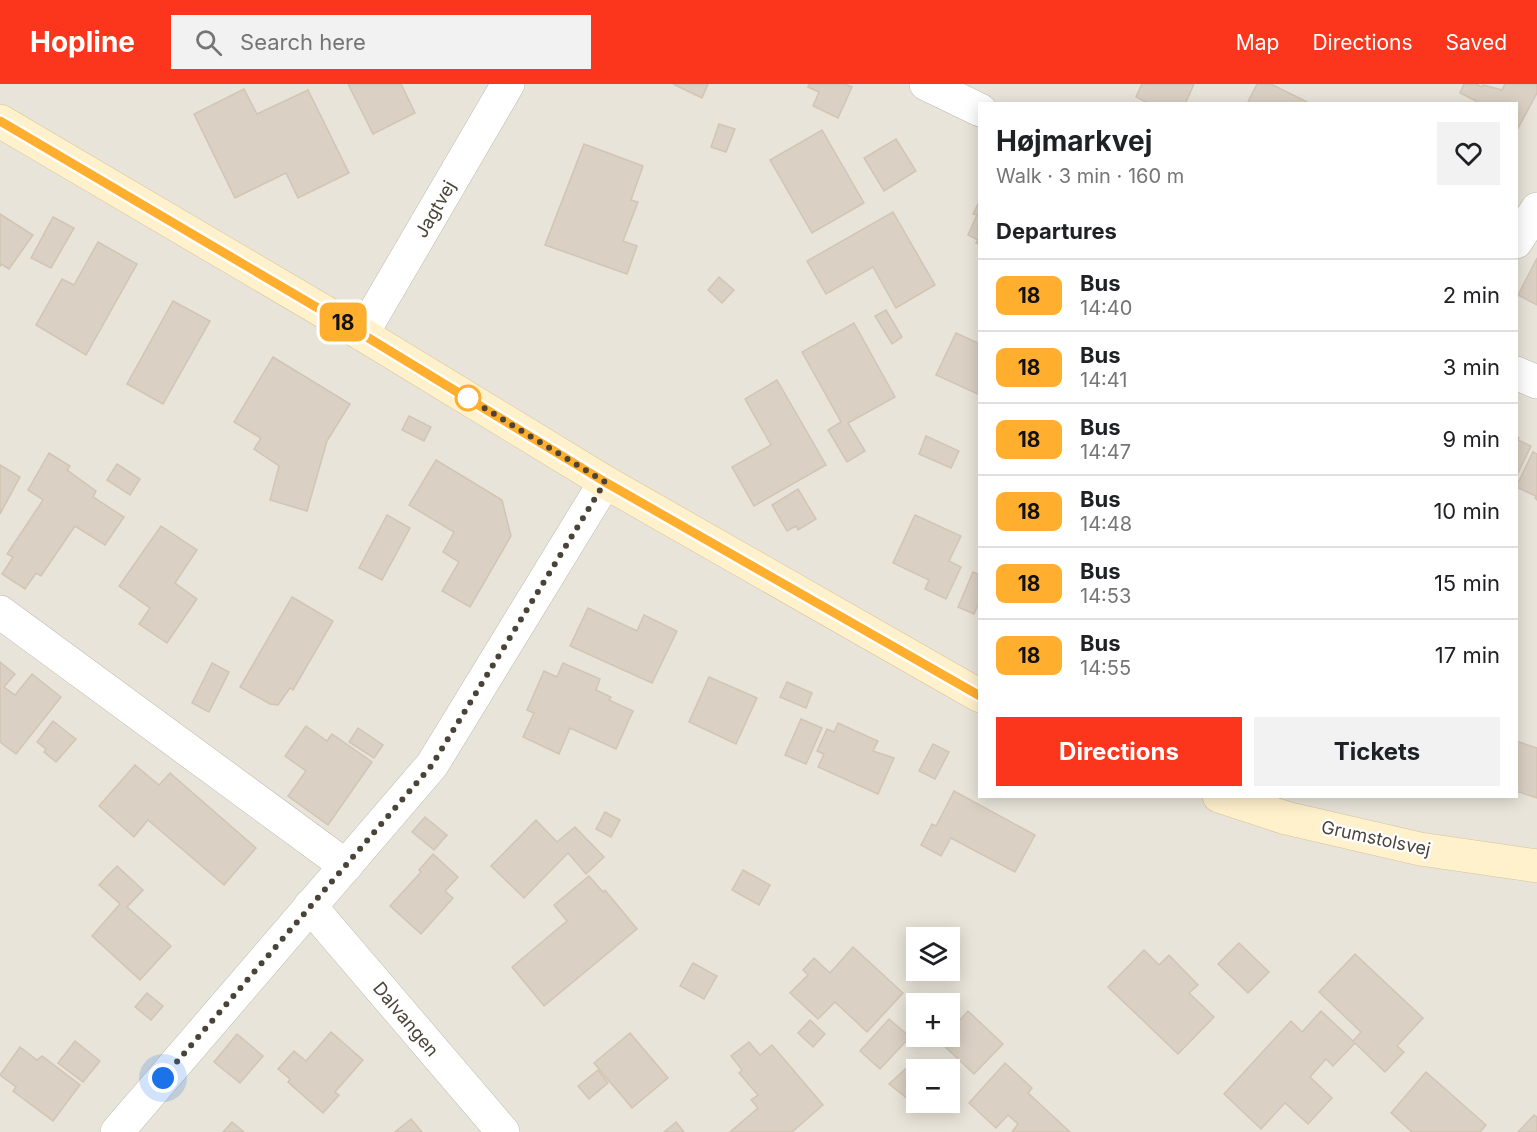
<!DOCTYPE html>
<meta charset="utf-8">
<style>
:root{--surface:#fff;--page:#f2f2f2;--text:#202124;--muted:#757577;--line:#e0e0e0;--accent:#fb361c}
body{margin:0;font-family:Inter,sans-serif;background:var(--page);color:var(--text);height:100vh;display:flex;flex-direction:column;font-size:22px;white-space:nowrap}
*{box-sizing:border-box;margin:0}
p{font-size:20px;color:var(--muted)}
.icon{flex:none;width:33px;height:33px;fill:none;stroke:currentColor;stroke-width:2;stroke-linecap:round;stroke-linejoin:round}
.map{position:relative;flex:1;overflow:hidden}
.details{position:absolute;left:978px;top:18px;width:540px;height:696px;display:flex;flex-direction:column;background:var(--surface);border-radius:0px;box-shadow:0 3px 15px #0003}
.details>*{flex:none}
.badge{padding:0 12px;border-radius:9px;font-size:21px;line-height:39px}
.controls{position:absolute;left:906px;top:843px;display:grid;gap:12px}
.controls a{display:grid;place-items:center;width:54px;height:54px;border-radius:0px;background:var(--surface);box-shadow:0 3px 15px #0003;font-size:30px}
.you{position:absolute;width:30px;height:30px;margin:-15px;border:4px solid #fff;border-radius:50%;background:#1a73e8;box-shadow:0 0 0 9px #1a73e833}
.map>.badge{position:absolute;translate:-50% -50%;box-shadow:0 0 0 3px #fff}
h2{padding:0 18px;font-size:22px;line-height:54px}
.round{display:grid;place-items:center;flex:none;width:63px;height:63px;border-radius:0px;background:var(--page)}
.headline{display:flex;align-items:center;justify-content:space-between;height:102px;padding:0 18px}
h1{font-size:28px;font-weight:700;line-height:45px}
.cta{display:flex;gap:12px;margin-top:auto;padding:12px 18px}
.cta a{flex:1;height:69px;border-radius:0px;background:var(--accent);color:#fff;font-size:24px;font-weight:700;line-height:69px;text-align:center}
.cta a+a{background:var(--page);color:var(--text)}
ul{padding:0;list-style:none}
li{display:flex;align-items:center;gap:18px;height:72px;padding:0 18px;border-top:2px solid var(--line)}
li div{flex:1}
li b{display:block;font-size:22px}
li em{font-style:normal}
li .badge{min-width:66px;font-weight:700;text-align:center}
header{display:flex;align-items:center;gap:36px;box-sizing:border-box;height:84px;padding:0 30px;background:var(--accent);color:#fff}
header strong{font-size:28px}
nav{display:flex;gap:33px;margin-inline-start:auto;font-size:21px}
.search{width:420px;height:54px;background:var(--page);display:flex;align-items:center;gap:15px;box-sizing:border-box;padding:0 21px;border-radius:0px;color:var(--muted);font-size:22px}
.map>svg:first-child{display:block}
.residential{fill:#e9e4d9;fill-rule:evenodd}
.building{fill:#dad0c3;stroke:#d2c5b3;stroke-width:1.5}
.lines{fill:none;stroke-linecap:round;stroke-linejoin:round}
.street-casing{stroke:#c1baad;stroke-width:34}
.secondary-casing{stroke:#d5c49a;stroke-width:34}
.street{stroke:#fff;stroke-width:33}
.secondary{stroke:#fff1cc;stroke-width:33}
.line-casing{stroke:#fff;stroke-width:14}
.line{stroke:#ffae2d;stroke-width:9}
.walk{stroke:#4a4338;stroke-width:6;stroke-dasharray:0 10.8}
.stop-dot{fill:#fff;stroke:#ffae2d;stroke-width:3}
.labels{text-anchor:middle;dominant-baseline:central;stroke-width:4.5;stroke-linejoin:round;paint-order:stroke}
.street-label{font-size:18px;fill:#4a4338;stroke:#fff}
</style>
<header>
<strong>Hopline</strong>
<div class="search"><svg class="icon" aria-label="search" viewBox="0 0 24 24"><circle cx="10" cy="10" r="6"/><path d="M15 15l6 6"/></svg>Search here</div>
<nav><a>Map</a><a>Directions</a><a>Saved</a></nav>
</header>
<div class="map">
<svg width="1537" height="1048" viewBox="0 0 1537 1048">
<rect width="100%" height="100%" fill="#f5f2eb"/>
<path class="residential" d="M 0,0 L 1537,0 L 1537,1048 L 0,1048 ZM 980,20 L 1516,20 L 1516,712 L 980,712 ZM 916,854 L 950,854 L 950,886 L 916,886 ZM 916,920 L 950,920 L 950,952 L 916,952 ZM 916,986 L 950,986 L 950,1018 L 916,1018 Z"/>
<g class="building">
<path d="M 348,0 L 401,0 L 415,29 L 373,50 Z"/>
<path d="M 673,0 L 708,0 L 702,14 Z"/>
<path d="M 809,0 L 845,0 L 852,3 L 838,34 L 813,22 L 819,8 L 808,3 Z"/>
<path d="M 1142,0 L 1194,0 L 1185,20 L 1150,20 L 1136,13 Z"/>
<path d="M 1257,0 L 1271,0 L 1311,20 L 1247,20 Z"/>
<path d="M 1464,0 L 1476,0 L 1482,3 L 1483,1 L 1502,6 L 1505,0 L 1537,0 L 1537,9 L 1516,48 L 1516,20 L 1475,20 L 1476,17 L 1460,9 Z"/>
<path d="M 244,5 L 257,30 L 308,6 L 349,89 L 298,114 L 286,89 L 235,114 L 194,30 Z"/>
<path d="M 719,40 L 735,45 L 726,68 L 711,63 Z"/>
<path d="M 822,46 L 864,119 L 812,149 L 770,76 Z"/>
<path d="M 896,55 L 916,87 L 884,107 L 864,74 Z"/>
<path d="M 584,60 L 643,82 L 631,116 L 638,118 L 623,157 L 637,162 L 627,190 L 545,161 Z"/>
<path d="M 980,116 L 980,160 L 976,159 L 978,156 L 968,151 L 977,131 L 973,130 Z"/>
<path d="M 893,128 L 935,201 L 896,224 L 873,183 L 826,210 L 807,177 Z"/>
<path d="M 0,130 L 33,151 L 9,185 L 1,180 L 0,183 Z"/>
<path d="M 53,133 L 74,144 L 51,184 L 31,174 Z"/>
<path d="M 98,158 L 137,180 L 86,271 L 36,241 L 62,195 L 74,201 Z"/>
<path d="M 1537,174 L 1537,221 L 1518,211 Z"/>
<path d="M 719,193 L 734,206 L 722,219 L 708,206 Z"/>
<path d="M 173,217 L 210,237 L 163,320 L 127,300 Z"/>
<path d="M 886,226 L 902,253 L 892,260 L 875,232 Z"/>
<path d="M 854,239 L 895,313 L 848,339 L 865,367 L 847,378 L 828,346 L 841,338 L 802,268 Z"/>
<path d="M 956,249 L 980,260 L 980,311 L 936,291 Z"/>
<path d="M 273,273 L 350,320 L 327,357 L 307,427 L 270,416 L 279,382 L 254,365 L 261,354 L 234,338 Z"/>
<path d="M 777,296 L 826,381 L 754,422 L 732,383 L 771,361 L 745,315 Z"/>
<path d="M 409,332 L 431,343 L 424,357 L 402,346 Z"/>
<path d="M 926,352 L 959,367 L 951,384 L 919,370 Z"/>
<path d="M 1516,353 L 1519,354 L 1518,356 L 1531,362 L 1516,393 Z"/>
<path d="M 1533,368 L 1537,370 L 1537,416 L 1535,414 L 1536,412 L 1516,403 Z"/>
<path d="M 49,369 L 70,382 L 67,386 L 96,407 L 93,413 L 124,433 L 105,461 L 75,442 L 41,492 L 36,489 L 25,505 L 2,490 L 13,473 L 7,470 L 43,416 L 28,406 Z"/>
<path d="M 436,376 L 502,416 L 511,452 L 470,523 L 442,507 L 459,478 L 443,468 L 454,448 L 409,421 Z"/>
<path d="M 117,380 L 140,395 L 130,411 L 107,396 Z"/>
<path d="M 0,381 L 20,393 L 0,430 Z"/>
<path d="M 798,405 L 816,435 L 798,446 L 796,442 L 787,447 L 772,421 Z"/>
<path d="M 387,431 L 410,444 L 382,496 L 359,484 Z"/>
<path d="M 915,431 L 961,452 L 949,477 L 961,483 L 946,515 L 925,505 L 929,496 L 893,479 Z"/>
<path d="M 161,442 L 197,466 L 175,499 L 197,515 L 167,559 L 139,540 L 150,524 L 119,502 Z"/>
<path d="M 973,488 L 980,491 L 980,516 L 974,530 L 958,523 Z"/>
<path d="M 292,513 L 333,537 L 293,606 L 290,604 L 278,621 L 270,620 L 240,603 Z"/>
<path d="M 588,524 L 637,547 L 644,531 L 677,547 L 652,599 L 570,562 Z"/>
<path d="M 0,578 L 15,590 L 4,603 L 15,611 L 32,590 L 61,613 L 16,670 L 0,658 Z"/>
<path d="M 212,579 L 229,588 L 209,628 L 192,619 Z"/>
<path d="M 563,579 L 600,595 L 596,606 L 611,613 L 609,616 L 633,627 L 616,665 L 570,644 L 559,670 L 523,653 L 534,629 L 527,626 L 544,587 L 557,593 Z"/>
<path d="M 709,593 L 757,614 L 736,660 L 689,638 Z"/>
<path d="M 787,598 L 812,609 L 806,624 L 780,613 Z"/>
<path d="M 801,635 L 822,644 L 806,680 L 785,671 Z"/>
<path d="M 53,637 L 76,655 L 56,678 L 44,668 L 46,665 L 37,658 Z"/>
<path d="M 838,639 L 878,657 L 873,667 L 894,674 L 878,710 L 818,683 L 824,670 L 817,667 L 827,645 L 834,648 Z"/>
<path d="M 306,642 L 327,657 L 332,650 L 372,678 L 328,741 L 288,712 L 306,687 L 285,672 Z"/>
<path d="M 358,644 L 383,661 L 374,674 L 349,658 Z"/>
<path d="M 1516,657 L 1537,664 L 1537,714 L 1516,707 Z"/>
<path d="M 933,660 L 949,668 L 935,695 L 919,687 Z"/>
<path d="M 135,681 L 159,701 L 170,689 L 256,764 L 224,801 L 148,736 L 134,753 L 99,722 Z"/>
<path d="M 954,707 L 1035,751 L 1015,788 L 951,754 L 941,772 L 921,761 L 932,740 L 936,742 Z"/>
<path d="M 605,728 L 620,736 L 611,753 L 596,745 Z"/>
<path d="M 425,733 L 447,751 L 434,766 L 412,748 Z"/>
<path d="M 536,736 L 557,758 L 575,743 L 604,773 L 586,790 L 568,769 L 524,814 L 491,782 Z"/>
<path d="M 433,770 L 458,793 L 445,807 L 453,814 L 421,850 L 390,822 L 421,788 L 419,786 Z"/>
<path d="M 117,782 L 143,806 L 127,823 L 171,862 L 140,896 L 92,852 L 120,820 L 99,801 Z"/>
<path d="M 743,786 L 770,801 L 759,821 L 732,806 Z"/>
<path d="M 589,792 L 603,808 L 605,806 L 637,845 L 544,922 L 512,883 L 567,837 L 554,821 Z"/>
<path d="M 1239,859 L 1269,888 L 1248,909 L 1218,880 Z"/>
<path d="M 853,863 L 903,909 L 867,948 L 835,918 L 818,935 L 790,909 L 808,891 L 803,886 L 814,874 L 830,889 Z"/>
<path d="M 1144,866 L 1159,881 L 1169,871 L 1198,901 L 1189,909 L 1214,933 L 1178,970 L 1108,903 Z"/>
<path d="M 1355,870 L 1423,934 L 1397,962 L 1404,968 L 1385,988 L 1355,959 L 1333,982 L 1326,975 L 1310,993 L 1332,1014 L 1308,1040 L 1285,1019 L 1261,1045 L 1224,1010 L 1291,937 L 1302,948 L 1321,927 L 1353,957 L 1361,948 L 1319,908 Z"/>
<path d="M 693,879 L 717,892 L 704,915 L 680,902 Z"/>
<path d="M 147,909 L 163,922 L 151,936 L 135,923 Z"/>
<path d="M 968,927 L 1003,960 L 974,990 L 940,958 L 945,952 L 950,952 L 950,947 Z"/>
<path d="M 889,935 L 910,953 L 880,985 L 860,967 Z"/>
<path d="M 810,936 L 825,950 L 813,963 L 798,949 Z"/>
<path d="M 331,948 L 363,976 L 335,1008 L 339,1011 L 323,1029 L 288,998 L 290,995 L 278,985 L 294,967 L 306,977 Z"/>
<path d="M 630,949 L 668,994 L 632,1024 L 594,979 Z"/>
<path d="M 237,950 L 263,972 L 240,999 L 214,978 Z"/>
<path d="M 75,957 L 100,977 L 83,998 L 58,979 Z"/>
<path d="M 749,958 L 760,971 L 772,961 L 823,1021 L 792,1048 L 730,1048 L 758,1024 L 751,1016 L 758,1011 L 739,989 L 742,986 L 731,972 Z"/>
<path d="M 20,963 L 37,976 L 42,972 L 80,1001 L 53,1037 L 13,1007 L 16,1003 L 0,991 Z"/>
<path d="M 912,979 L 918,986 L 916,986 L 916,1016 L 913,1019 L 889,1000 Z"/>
<path d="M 1005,979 L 1032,1004 L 1028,1009 L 1070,1048 L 1012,1048 L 1018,1040 L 1008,1031 L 996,1044 L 969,1019 Z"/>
<path d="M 598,986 L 608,999 L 589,1015 L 578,1002 Z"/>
<path d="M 1426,988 L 1486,1041 L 1480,1048 L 1412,1048 L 1391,1029 Z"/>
<path d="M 1534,1031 L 1537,1033 L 1537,1048 L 1518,1048 Z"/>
<path d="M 411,1035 L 422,1048 L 395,1048 Z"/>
<path d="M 232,1038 L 244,1048 L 223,1048 Z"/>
<path d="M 676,1038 L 684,1048 L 664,1048 Z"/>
</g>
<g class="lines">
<defs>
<g id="street">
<path d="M 926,0 L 980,26"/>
<path d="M 1516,158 L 1537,125"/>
<path d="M 362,250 L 508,0"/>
<path d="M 1516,289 L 1537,298"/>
<path d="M 0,528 L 346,782"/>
<path d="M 310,822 L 503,1048"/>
<path d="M 117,1048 L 432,681 L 605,398"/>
</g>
<g id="secondary">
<path d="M 0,37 L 362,250 L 605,398 L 980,612"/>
<path d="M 1219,712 L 1286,734 L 1420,765 L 1537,782"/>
</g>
</defs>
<use href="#street" class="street-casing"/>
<use href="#secondary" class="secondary-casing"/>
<use href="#street" class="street"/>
<use href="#secondary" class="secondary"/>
</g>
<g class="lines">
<defs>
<path id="line" d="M 0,37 L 362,250 L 605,398 L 980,612"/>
</defs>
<use href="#line" class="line-casing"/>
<use href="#line" class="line"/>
<path class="walk" d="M 163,994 L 432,681 L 605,398 L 468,314"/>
</g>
<circle class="stop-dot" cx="468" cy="314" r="12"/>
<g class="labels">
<g class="street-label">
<text transform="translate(435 125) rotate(-60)">Jagtvej</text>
<text transform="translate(1376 754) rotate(12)">Grumstolsvej</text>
<text transform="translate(406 935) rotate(50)">Dalvangen</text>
</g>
</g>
</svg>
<div class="controls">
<a><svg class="icon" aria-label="layers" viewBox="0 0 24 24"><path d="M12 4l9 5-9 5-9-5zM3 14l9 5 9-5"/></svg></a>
<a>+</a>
<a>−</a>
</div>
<div class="you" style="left:163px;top:994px"></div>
<b class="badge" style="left:343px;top:238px;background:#ffae2d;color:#111">18</b>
<section class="details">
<div class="headline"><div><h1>Højmarkvej</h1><p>Walk · 3 min · 160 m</p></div><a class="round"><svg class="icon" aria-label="heart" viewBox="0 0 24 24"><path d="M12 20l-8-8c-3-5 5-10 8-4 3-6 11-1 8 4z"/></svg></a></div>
<h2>Departures</h2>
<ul>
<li><span class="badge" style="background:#ffae2d;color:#111">18</span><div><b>Bus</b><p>14:40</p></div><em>2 min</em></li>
<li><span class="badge" style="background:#ffae2d;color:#111">18</span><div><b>Bus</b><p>14:41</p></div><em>3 min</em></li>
<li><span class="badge" style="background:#ffae2d;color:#111">18</span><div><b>Bus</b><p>14:47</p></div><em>9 min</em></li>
<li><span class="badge" style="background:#ffae2d;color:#111">18</span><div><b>Bus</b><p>14:48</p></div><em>10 min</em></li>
<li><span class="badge" style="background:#ffae2d;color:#111">18</span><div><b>Bus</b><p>14:53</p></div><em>15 min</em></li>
<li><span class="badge" style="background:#ffae2d;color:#111">18</span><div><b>Bus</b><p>14:55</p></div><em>17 min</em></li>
</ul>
<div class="cta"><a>Directions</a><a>Tickets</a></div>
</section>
</div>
